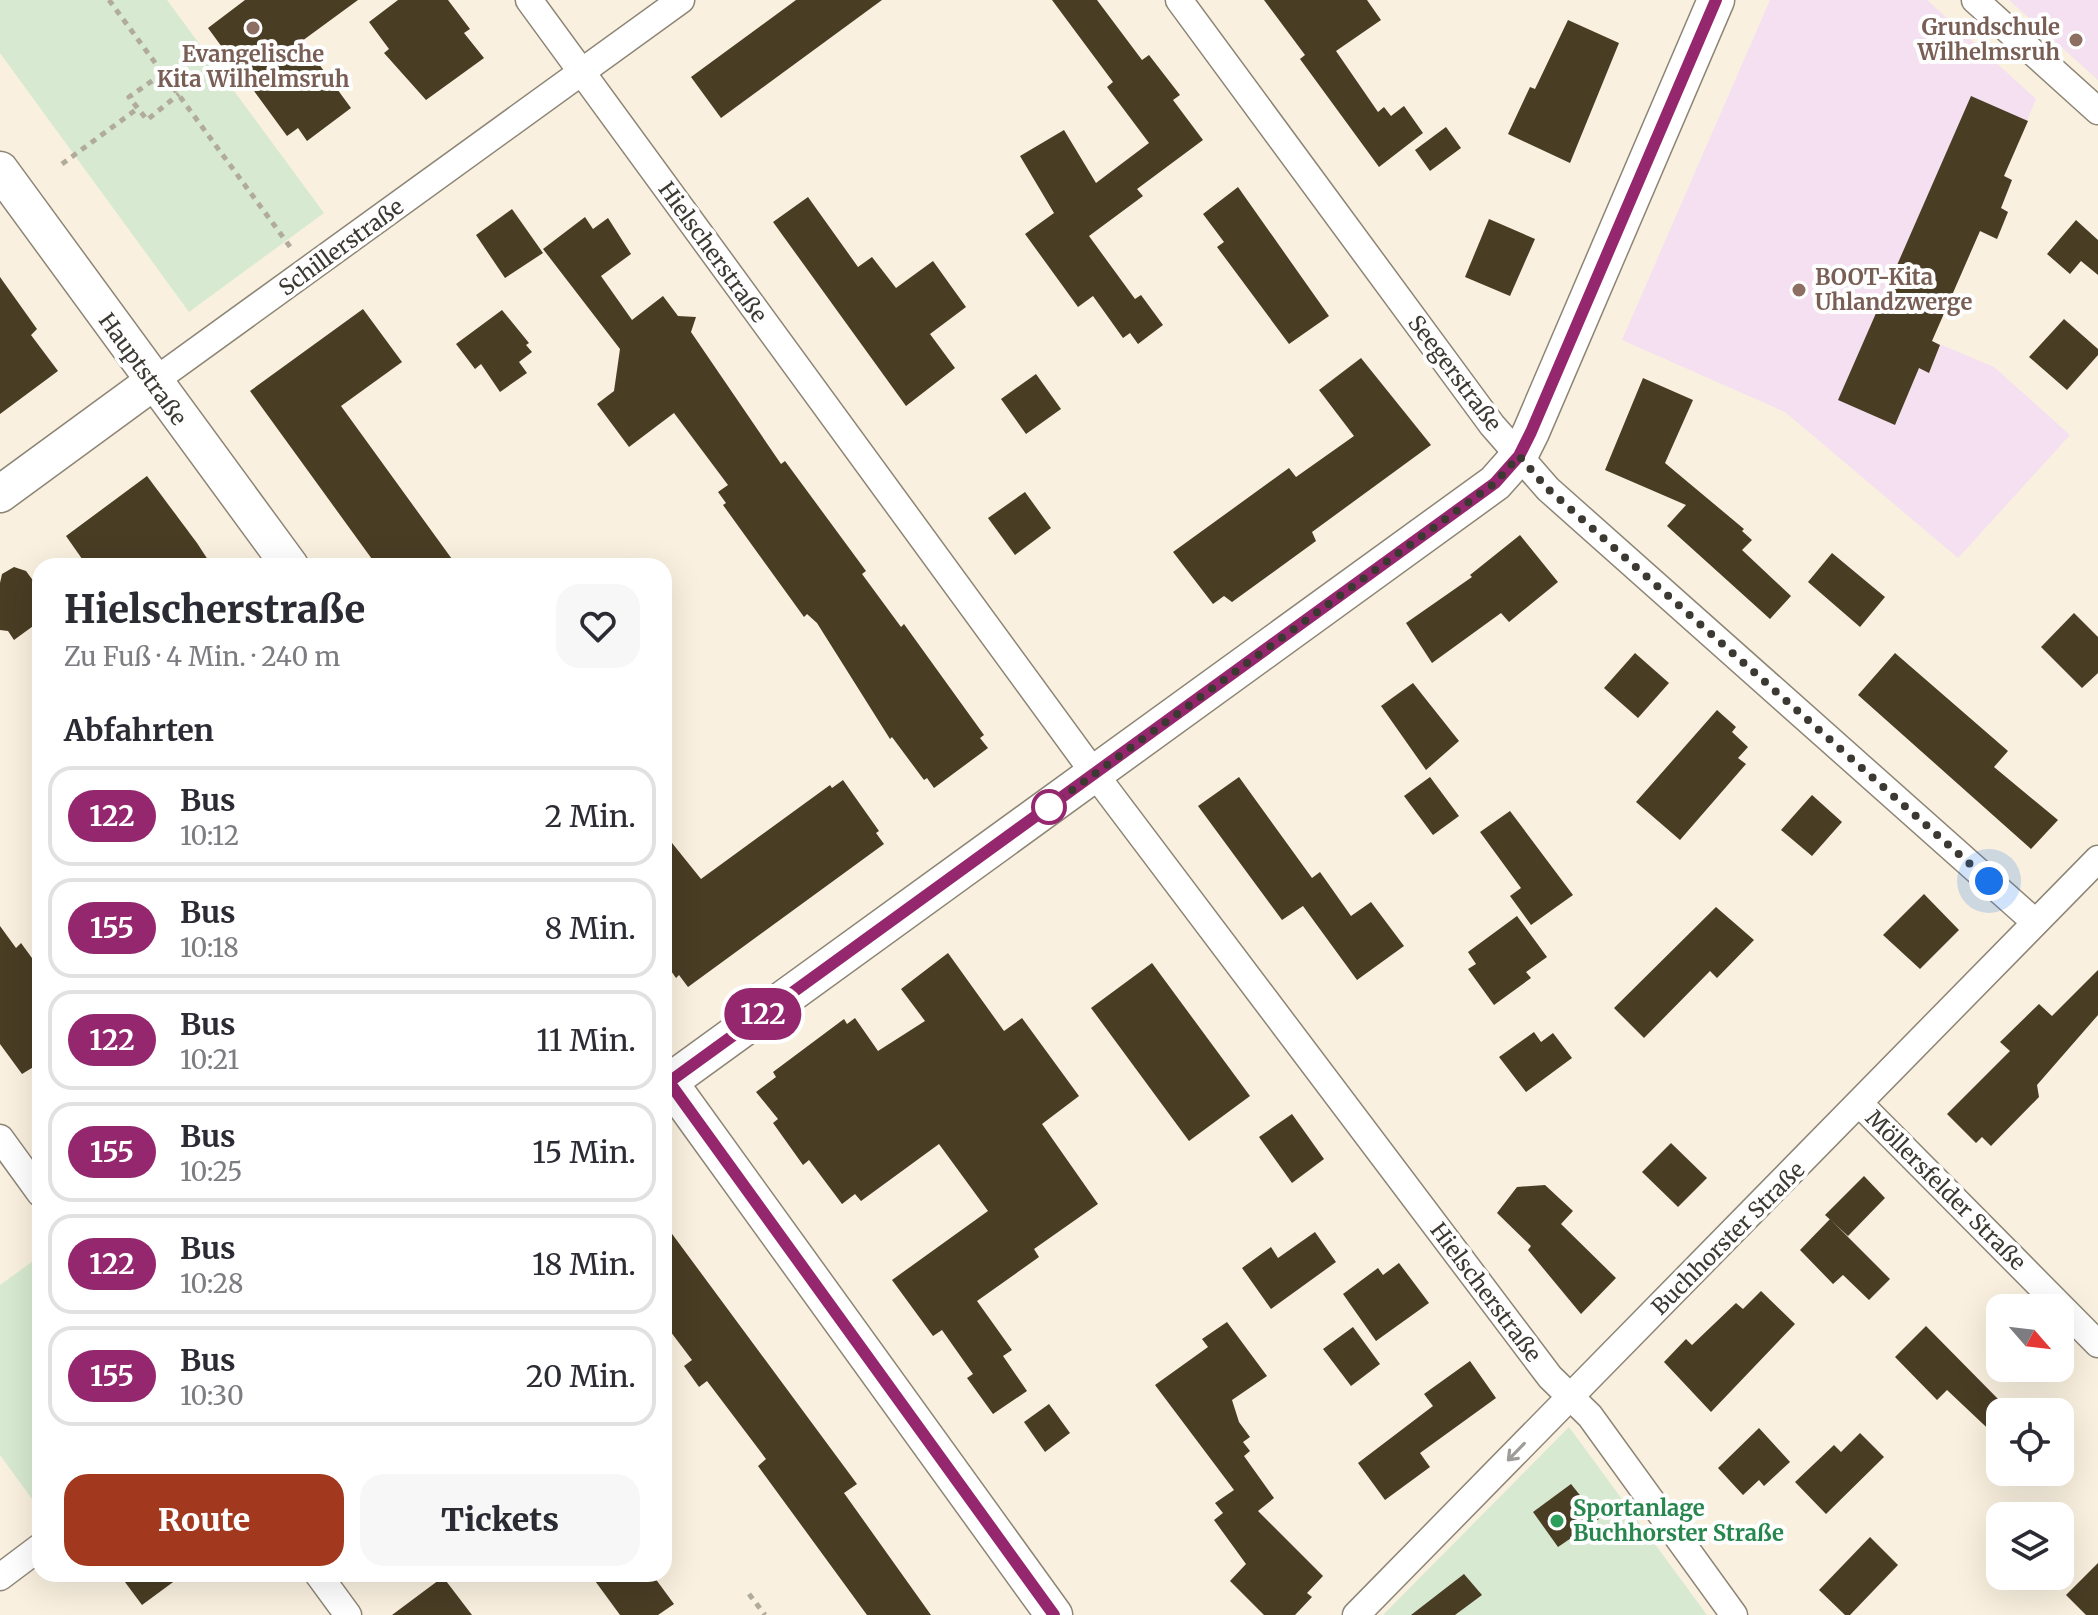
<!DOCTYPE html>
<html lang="de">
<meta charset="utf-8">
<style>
:root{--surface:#fff;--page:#f7f7f7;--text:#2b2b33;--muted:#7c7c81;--line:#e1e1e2;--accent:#a2391f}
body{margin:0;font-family:Merriweather,serif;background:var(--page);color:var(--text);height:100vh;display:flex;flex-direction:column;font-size:30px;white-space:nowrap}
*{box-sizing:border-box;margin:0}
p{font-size:26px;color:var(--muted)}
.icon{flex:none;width:44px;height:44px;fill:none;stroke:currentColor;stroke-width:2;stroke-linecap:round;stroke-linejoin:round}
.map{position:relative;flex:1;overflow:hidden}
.sheet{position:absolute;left:32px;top:558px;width:640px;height:1024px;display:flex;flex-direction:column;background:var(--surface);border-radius:24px;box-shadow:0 8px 32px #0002}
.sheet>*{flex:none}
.badge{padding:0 16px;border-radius:26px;font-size:28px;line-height:52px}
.needle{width:52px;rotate:118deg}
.buttons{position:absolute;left:1986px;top:1294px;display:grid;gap:16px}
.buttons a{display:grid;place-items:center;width:88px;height:88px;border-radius:16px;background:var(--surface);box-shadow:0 8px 32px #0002;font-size:40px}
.you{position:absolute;width:40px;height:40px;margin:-20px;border:6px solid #fff;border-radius:50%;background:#1a73e8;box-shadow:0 0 0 12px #1a73e833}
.map>.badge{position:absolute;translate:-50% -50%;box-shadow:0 0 0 4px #fff}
h2{padding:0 32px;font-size:30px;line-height:72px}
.round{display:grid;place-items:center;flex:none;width:84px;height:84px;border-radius:24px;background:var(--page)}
.headline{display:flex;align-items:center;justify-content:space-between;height:136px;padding:0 32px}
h1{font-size:38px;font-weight:800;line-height:60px}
.cta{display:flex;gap:16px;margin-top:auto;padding:16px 32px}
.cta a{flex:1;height:92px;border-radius:24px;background:var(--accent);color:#fff;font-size:32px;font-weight:800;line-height:92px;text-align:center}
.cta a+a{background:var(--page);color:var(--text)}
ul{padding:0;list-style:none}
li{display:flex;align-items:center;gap:24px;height:100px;margin:0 16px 12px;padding:0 16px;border:4px solid var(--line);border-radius:24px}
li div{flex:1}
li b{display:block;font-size:30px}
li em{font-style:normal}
li .badge{min-width:88px;font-weight:700;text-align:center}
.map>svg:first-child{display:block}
.education{fill:#f4e0f1}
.green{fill:#d7e9d0}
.building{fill:#493d24}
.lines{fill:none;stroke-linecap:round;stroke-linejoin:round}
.street-casing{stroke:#8d8575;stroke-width:29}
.secondary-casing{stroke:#8d8575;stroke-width:39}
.path{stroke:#b1ab9d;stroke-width:5;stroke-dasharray:6 6;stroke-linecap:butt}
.street{stroke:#fff;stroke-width:26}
.secondary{stroke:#fff;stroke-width:36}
.oneway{stroke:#9e9c98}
.line-casing{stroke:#fff;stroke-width:18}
.line{stroke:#95276e;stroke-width:12}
.walk{stroke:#3c3932;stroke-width:8;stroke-dasharray:0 14.4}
.education-dot{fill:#8d6e63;stroke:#fefefe;stroke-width:3}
.stop-dot{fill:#fff;stroke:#95276e;stroke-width:4}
.leisure-dot{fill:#2e9e5b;stroke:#fefefe;stroke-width:3}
.labels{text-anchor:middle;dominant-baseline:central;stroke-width:8;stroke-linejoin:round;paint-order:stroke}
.education-label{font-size:22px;font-weight:bold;fill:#785e54;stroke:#fefefe;text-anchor:end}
.street-label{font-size:22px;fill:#3c3932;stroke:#fefefe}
.leisure-label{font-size:22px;font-weight:bold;fill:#27864d;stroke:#fefefe;text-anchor:start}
</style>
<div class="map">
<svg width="2098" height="1615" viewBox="0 0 2098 1615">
<rect width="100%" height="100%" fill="#f9f0df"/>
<g class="education">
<path d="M 1770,0 L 1927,0 L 2036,99 L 2004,176 L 2012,180 L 2001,208 L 2008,212 L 1997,239 L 1979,231 L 1932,341 L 1994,367 L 2070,435 L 1958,558 L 1785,412 L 1622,340 Z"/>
<path d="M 2009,0 L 2098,0 L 2098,80 Z"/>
</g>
<g class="green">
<path d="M 0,0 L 167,0 L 324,213 L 189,312 L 0,53 Z"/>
<path d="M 40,1256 L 40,1499 L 35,1503 L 0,1455 L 0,1285 Z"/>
<path d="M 1569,1427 L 1707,1615 L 1383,1615 Z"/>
</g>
<g class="building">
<path d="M 245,0 L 358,0 L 302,41 L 351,108 L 307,141 L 298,128 L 287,136 L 208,28 Z"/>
<path d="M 398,0 L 448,0 L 470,29 L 464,33 L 484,58 L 426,100 L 384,53 L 389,49 L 369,22 Z"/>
<path d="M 796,0 L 882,0 L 721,118 L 691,77 Z"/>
<path d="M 1052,0 L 1097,0 L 1142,60 L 1149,55 L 1180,95 L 1173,100 L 1203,140 L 1137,189 L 1143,196 L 1089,236 L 1135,299 L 1141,295 L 1163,325 L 1138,344 L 1130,333 L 1123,338 L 1093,296 L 1078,307 L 1025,234 L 1054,213 L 1020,156 L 1064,130 L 1096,183 L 1149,143 L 1107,87 L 1113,82 Z"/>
<path d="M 1264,0 L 1367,0 L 1381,20 L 1336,51 L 1378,112 L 1384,107 L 1391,116 L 1404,106 L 1423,133 L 1379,167 L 1300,59 L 1305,55 Z"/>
<path d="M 1568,20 L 1619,43 L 1570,163 L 1508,134 L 1530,87 L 1535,89 Z"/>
<path d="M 1971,96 L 2028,121 L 2004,176 L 2012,180 L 2001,208 L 2008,212 L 1997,239 L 1980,231 L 1932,341 L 1940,345 L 1929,373 L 1919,368 L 1895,425 L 1838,400 Z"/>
<path d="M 1446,127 L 1461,148 L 1430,171 L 1415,150 Z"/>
<path d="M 1238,187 L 1329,316 L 1289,344 L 1217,247 L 1224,242 L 1203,214 Z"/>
<path d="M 808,197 L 858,267 L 872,257 L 896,288 L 933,261 L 966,307 L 930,334 L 955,368 L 906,406 L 773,222 Z"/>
<path d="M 512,209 L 543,253 L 505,278 L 476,235 Z"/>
<path d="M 585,217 L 593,229 L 608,218 L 631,254 L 601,276 L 632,320 L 663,296 L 678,316 L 696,317 L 691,332 L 781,464 L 785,461 L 866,571 L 862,574 L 901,627 L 904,624 L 984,735 L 980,738 L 988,748 L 934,788 L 927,778 L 924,780 L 892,737 L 890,739 L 817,623 L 807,614 L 804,617 L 723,505 L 726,503 L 718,492 L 728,485 L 674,413 L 629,447 L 597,404 L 614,391 L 620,349 L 543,249 Z"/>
<path d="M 1489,219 L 1535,239 L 1510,296 L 1465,277 Z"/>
<path d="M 2076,220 L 2098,240 L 2098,275 L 2081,261 L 2070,274 L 2047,254 Z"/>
<path d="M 0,277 L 37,329 L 31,335 L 58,371 L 0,414 Z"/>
<path d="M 363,309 L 402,362 L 341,406 L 457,566 L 377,566 L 250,391 Z"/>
<path d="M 502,310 L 529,343 L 526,345 L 532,352 L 519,362 L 527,373 L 500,392 L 481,364 L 475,369 L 456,344 Z"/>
<path d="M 2064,319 L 2098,349 L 2098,355 L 2067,390 L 2029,357 Z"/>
<path d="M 1361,358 L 1431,445 L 1312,532 L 1316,541 L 1232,602 L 1224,596 L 1213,604 L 1173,552 L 1289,468 L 1296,477 L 1354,436 L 1319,390 Z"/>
<path d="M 1036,374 L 1061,409 L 1026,434 L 1001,399 Z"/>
<path d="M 1643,378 L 1693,400 L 1665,463 L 1744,529 L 1742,531 L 1752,540 L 1742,550 L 1791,596 L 1770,619 L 1667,526 L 1686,505 L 1605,470 Z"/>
<path d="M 147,476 L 197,543 L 212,566 L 87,566 L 66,536 Z"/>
<path d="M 1025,492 L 1051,528 L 1015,555 L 988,518 Z"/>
<path d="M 1520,535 L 1558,582 L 1509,622 L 1501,613 L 1432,663 L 1406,623 L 1472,577 L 1470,575 Z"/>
<path d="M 1832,553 L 1885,597 L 1860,627 L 1808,582 Z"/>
<path d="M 14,567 L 26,571 L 40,590 L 40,621 L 14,640 L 8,631 L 0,630 L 0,583 L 2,574 Z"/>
<path d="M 2074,613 L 2098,637 L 2098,673 L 2082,688 L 2041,647 Z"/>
<path d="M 1635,653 L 1669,683 L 1638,718 L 1604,688 Z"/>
<path d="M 1895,653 L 2008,751 L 1994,767 L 2058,820 L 2031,849 L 1858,695 Z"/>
<path d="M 1413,683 L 1459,741 L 1426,770 L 1381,706 Z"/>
<path d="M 1717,710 L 1736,727 L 1732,732 L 1748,747 L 1738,758 L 1746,764 L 1680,840 L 1636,802 Z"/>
<path d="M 1239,777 L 1312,878 L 1320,872 L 1351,916 L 1371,902 L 1404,946 L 1357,980 L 1303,906 L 1282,920 L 1198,806 Z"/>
<path d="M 1430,777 L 1459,816 L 1433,835 L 1404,796 Z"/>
<path d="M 843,780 L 879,831 L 876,833 L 884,844 L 688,987 L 679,975 L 676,978 L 664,961 L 664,833 L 701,879 L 830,785 L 832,788 Z"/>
<path d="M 1812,795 L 1842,822 L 1812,856 L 1781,830 Z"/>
<path d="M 1510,811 L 1573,895 L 1531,925 L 1510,896 L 1521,888 L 1480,832 Z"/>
<path d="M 1924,894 L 1959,930 L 1920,969 L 1883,935 Z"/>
<path d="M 1716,907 L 1754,940 L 1717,978 L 1710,971 L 1644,1038 L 1614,1008 Z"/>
<path d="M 1517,916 L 1547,957 L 1526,972 L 1531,978 L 1494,1005 L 1468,969 L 1476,964 L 1468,952 Z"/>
<path d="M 0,926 L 16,948 L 21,943 L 40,969 L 40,1063 L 22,1074 L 0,1044 Z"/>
<path d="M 948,953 L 1004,1031 L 1022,1018 L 1079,1096 L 1042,1124 L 1098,1204 L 1034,1249 L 1039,1257 L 977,1301 L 1012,1350 L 1003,1356 L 1027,1391 L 993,1414 L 967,1378 L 973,1374 L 942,1330 L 933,1336 L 892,1280 L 988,1211 L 939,1144 L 861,1201 L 855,1194 L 842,1204 L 809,1160 L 803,1165 L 773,1123 L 778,1119 L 756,1092 L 776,1077 L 773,1072 L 844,1019 L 847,1024 L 855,1018 L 878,1051 L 925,1021 L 901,989 Z"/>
<path d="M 1152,963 L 1250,1096 L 1189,1141 L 1091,1008 Z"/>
<path d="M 2098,970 L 2098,1015 L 2037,1085 L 2039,1097 L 1991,1146 L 1982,1137 L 1976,1143 L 1947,1114 L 2010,1051 L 2000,1042 L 2039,1004 L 2052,1016 Z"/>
<path d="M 1534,1032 L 1541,1042 L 1553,1033 L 1572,1058 L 1526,1092 L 1499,1057 Z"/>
<path d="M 1292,1114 L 1324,1159 L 1292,1183 L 1259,1137 Z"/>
<path d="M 1671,1143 L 1707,1178 L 1678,1207 L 1642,1172 Z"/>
<path d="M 1864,1176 L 1885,1198 L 1848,1236 L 1825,1215 Z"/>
<path d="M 1545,1185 L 1573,1211 L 1561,1224 L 1616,1278 L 1581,1314 L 1528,1250 L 1531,1246 L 1497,1213 L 1517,1187 Z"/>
<path d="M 1830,1219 L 1890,1279 L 1869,1300 L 1843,1275 L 1833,1284 L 1800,1250 Z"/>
<path d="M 664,1223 L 857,1484 L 844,1493 L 931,1615 L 867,1615 L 758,1466 L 766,1459 L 707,1381 L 699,1387 L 684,1366 L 692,1360 L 664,1323 Z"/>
<path d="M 1315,1232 L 1336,1262 L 1271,1309 L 1242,1268 L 1271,1247 L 1278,1258 Z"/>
<path d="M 1399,1263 L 1429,1303 L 1376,1341 L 1343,1294 L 1378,1268 L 1383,1275 Z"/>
<path d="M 1761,1291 L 1795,1324 L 1711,1412 L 1664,1362 L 1686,1339 L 1692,1345 L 1736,1303 L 1743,1309 Z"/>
<path d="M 1227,1322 L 1267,1376 L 1232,1400 L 1239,1422 L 1250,1437 L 1243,1442 L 1250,1451 L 1244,1456 L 1274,1498 L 1258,1511 L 1323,1576 L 1307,1593 L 1312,1597 L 1295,1615 L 1264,1615 L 1230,1581 L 1246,1564 L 1214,1520 L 1223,1513 L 1215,1503 L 1234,1490 L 1155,1385 L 1208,1347 L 1202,1339 Z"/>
<path d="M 1926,1326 L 2000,1401 L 2000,1440 L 1947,1390 L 1937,1400 L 1895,1357 Z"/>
<path d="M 1353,1327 L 1380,1364 L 1351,1386 L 1323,1349 Z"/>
<path d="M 1470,1361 L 1496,1398 L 1420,1453 L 1430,1467 L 1385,1500 L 1358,1463 L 1433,1406 L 1424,1394 Z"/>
<path d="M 1049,1404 L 1070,1433 L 1045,1452 L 1024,1422 Z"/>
<path d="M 1759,1428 L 1790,1462 L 1764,1486 L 1759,1480 L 1743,1495 L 1718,1468 Z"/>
<path d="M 1860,1433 L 1884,1457 L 1826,1514 L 1795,1482 L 1834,1445 L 1841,1452 Z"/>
<path d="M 1571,1484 L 1599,1519 L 1558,1547 L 1533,1512 Z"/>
<path d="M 1870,1537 L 1898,1565 L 1850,1615 L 1845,1615 L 1819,1590 Z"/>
<path d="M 2098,1563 L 2098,1615 L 2086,1615 L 2066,1595 Z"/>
<path d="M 119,1574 L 184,1574 L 142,1605 Z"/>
<path d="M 590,1574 L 652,1574 L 674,1604 L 658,1615 L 620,1615 Z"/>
<path d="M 1464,1574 L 1482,1595 L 1455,1615 L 1411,1615 Z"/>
<path d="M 443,1577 L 472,1615 L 392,1615 Z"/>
</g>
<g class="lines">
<defs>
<g id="street">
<path d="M 529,0 L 1094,773 L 1550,1377 L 1590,1416 L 1734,1615"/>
<path d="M 1179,0 L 1492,425 L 1548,489 L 2035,922"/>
<path d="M 1975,0 L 2098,111"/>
<path d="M 153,382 L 681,0"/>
<path d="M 1861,1105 L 2098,1344"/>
<path d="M 0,1138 L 40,1193"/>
<path d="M 318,1574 L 348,1615"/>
<path d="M 0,1577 L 40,1547"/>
<path d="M 1356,1615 L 2098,859"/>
</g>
<g id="secondary">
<path d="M 0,170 L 290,566"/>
<path d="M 0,494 L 153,382"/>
<path d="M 664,1075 L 1054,1615"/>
<path d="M 669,1082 L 1495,483 L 1519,456 L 1531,432 L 1716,0"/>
</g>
</defs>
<use href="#street" class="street-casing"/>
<use href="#secondary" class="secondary-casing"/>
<g class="path">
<path d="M 109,0 L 291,248"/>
<path d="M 162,74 L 129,97 L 147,120 L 179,94"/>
<path d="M 62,164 L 137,109"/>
<path d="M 749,1594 L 765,1615"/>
</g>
<use href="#street" class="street"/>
<use href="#secondary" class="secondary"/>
</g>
<defs><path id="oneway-shaft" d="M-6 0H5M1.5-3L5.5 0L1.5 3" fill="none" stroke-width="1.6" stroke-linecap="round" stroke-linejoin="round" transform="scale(2)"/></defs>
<use class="oneway" href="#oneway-shaft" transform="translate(1516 1452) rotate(134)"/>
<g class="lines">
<defs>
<path id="line" d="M 1054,1615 L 669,1082 L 1495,483 L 1519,456 L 1531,432 L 1716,0"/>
</defs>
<use href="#line" class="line-casing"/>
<use href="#line" class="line"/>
<path class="walk" d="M 1049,807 L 1495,483 L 1519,456 L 1548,489 L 1989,881"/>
</g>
<g class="education-dot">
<circle cx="253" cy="28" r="8"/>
<circle cx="2076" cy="40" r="8"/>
<circle cx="1799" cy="290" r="8"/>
</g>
<circle class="stop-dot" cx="1049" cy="807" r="16"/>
<circle class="leisure-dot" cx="1557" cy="1521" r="8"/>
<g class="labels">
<g class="education-label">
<text x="2060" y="27">Grundschule<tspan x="2060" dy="25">Wilhelmsruh</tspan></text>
<text x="253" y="54" text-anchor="middle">Evangelische<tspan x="253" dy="25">Kita Wilhelmsruh</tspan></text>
<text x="1815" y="277" text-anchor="start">BOOT-Kita<tspan x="1815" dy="25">Uhlandzwerge</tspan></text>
</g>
<g class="street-label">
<text transform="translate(341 247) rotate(-36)">Schillerstraße</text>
<text transform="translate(713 252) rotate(54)">Hielscherstraße</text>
<text transform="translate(143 369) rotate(54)">Hauptstraße</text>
<text transform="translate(1455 373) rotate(53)">Seegerstraße</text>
<text transform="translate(1946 1190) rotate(45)">Möllersfelder Straße</text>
<text transform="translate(1728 1238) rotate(-45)">Buchhorster Straße</text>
<text transform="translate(1486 1292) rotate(53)">Hielscherstraße</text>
</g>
<g class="leisure-label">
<text x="1573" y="1508">Sportanlage<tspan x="1573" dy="25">Buchhorster Straße</tspan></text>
</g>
</g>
</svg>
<div class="buttons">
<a><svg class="needle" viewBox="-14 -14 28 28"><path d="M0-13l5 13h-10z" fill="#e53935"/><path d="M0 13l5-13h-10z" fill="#7c7c81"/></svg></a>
<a><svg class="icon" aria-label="locate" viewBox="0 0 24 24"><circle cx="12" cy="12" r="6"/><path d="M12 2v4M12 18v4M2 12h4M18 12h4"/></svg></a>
<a><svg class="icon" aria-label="layers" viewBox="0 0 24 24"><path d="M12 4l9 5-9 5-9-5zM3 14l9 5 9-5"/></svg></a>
</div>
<div class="you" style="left:1989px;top:881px"></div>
<b class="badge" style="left:763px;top:1014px;background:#95276e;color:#fff">122</b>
<section class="sheet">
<div class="headline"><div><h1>Hielscherstraße</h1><p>Zu Fuß · 4 Min. · 240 m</p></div><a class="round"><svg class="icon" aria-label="heart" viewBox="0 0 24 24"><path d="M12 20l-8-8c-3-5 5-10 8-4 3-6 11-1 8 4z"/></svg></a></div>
<h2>Abfahrten</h2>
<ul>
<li><span class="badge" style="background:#95276e;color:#fff">122</span><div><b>Bus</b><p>10:12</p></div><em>2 Min.</em></li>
<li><span class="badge" style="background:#95276e;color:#fff">155</span><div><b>Bus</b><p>10:18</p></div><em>8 Min.</em></li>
<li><span class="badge" style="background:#95276e;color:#fff">122</span><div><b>Bus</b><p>10:21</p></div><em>11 Min.</em></li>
<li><span class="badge" style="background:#95276e;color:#fff">155</span><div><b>Bus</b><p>10:25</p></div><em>15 Min.</em></li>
<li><span class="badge" style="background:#95276e;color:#fff">122</span><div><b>Bus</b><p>10:28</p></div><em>18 Min.</em></li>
<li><span class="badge" style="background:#95276e;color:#fff">155</span><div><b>Bus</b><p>10:30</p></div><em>20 Min.</em></li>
</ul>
<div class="cta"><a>Route</a><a>Tickets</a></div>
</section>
</div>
